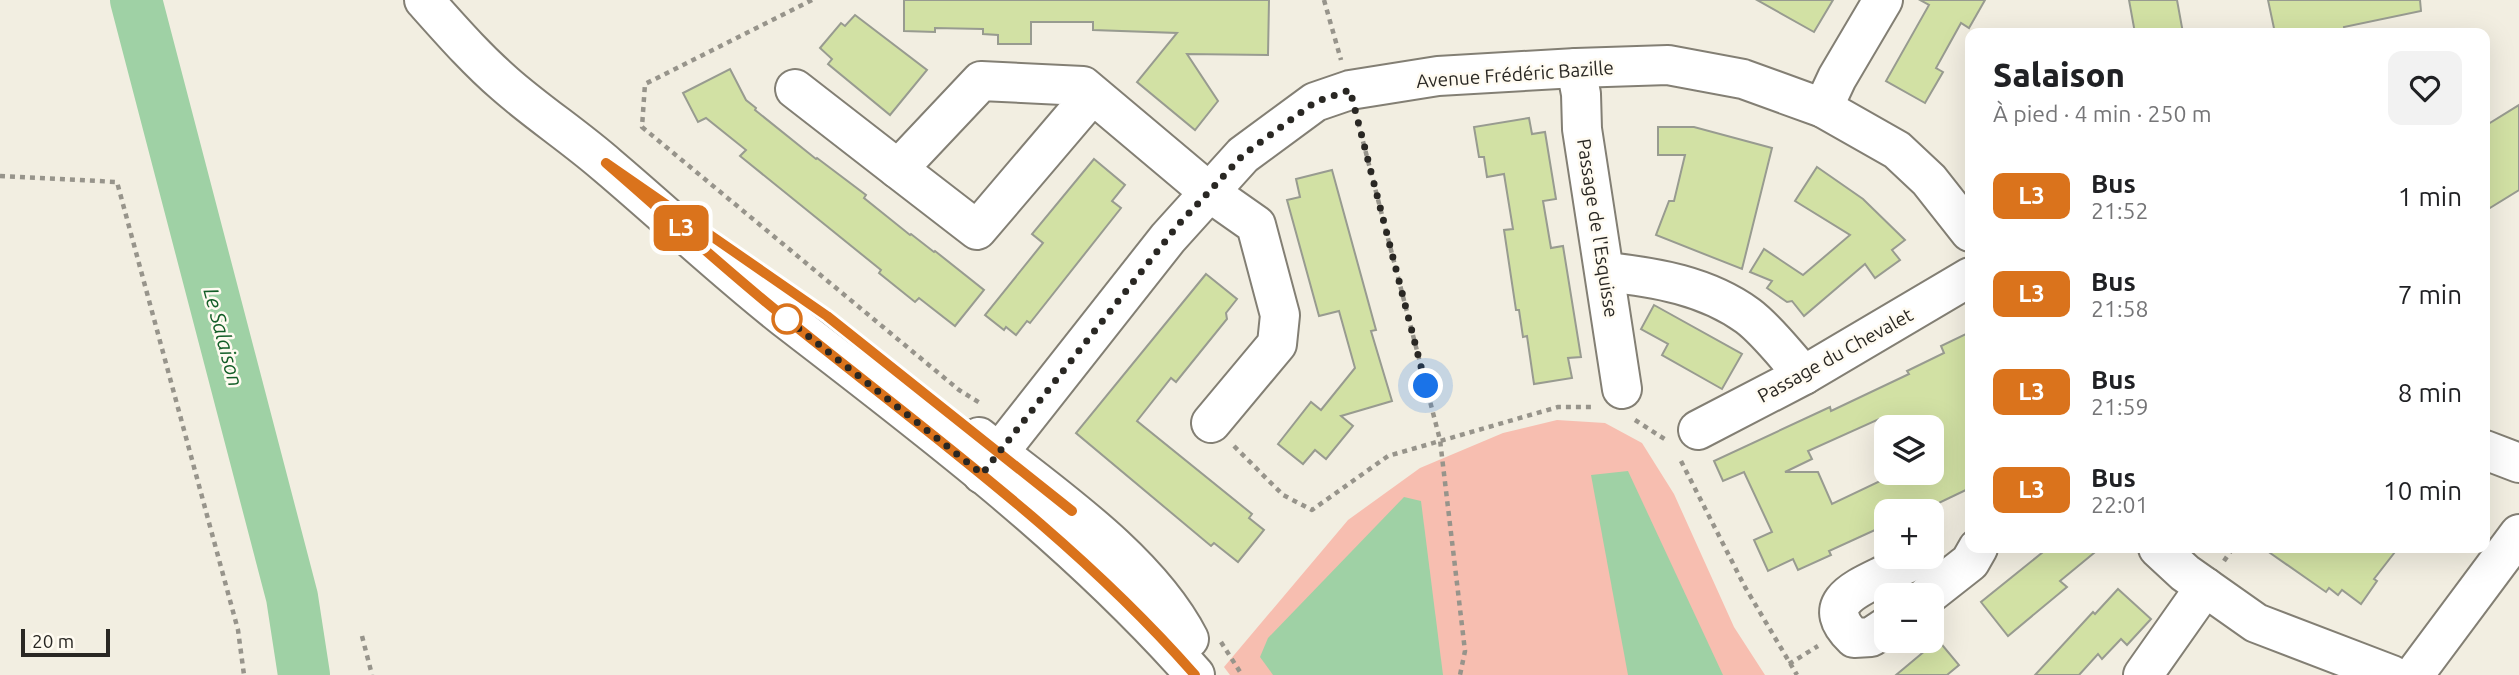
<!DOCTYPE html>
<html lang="fr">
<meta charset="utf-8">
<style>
:root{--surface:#fff;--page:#f2f2f2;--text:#202124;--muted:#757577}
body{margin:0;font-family:Ubuntu,sans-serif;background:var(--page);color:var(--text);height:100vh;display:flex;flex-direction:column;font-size:26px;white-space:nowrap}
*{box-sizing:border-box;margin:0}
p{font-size:23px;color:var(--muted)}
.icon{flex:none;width:38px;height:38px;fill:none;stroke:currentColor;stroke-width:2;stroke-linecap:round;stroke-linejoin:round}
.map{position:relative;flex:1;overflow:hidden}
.details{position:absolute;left:1965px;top:28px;width:525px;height:525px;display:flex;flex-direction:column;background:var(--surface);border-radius:14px;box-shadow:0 7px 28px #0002}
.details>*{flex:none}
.badge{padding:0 14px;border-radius:10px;font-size:24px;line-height:46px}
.tools{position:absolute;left:1874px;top:415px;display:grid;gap:14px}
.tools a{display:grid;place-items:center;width:70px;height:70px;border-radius:14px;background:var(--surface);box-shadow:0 7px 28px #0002;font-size:35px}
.scale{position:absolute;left:21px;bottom:18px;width:89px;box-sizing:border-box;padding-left:7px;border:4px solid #292723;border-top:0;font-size:19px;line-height:24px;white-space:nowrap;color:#292723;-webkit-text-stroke:5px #fffbf1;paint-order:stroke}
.you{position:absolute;width:35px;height:35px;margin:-18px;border:5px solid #fff;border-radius:50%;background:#1a73e8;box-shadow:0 0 0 10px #1a73e833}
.map>.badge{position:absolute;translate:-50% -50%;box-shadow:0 0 0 4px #fff}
.round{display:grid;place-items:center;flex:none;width:74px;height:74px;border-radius:14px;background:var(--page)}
.overview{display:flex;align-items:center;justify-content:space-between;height:119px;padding:0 28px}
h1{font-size:33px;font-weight:800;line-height:52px}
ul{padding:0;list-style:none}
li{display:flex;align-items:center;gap:21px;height:98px;padding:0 28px}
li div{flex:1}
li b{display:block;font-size:26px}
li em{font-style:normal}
li .badge{min-width:77px;font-weight:700;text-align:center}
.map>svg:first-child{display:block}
.green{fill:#f7beb0}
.water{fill:#9fd1a5}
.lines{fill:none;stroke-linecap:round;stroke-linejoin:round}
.river{stroke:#9fd1a5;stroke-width:52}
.building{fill:#d2e1a4;stroke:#989b90;stroke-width:2;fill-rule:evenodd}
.minor-casing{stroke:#837f74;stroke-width:42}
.path{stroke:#97948b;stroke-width:4.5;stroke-dasharray:5 5;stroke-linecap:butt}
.minor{stroke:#fff;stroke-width:38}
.line-casing{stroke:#fff;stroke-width:16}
.line{stroke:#da731c;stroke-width:10}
.walk{stroke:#292723;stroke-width:7;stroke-dasharray:0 12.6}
.stop-dot{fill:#fff;stroke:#da731c;stroke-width:3.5}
.labels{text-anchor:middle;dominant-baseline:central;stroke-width:5;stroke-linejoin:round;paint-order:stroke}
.street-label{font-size:19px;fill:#292723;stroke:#fffbf1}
.water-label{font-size:21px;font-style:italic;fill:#135e27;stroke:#fffbf1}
</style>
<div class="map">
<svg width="2519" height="675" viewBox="0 0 2519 675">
<rect width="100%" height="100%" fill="#f2eee1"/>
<path class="green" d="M 1557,420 L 1605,423 L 1642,443 L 1674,494 L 1734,627 L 1765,675 L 1230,675 L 1224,667 L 1348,520 L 1420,468 L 1503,433 Z"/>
<g class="water">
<path d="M 1628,471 L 1723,675 L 1628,675 L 1591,475 Z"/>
<path d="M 1404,497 L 1421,501 L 1443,675 L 1273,675 L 1260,657 L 1268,638 Z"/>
</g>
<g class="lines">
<path class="river" d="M 136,0 L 292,597 L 304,675"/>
</g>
<g class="building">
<path d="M 904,0 L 1269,0 L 1268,55 L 1187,54 L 1218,101 L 1195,130 L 1137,82 L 1177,33 L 1093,30 L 1093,22 L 1031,22 L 1031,44 L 998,44 L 998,35 L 983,34 L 983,29 L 935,28 L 935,32 L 904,31 Z"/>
<path d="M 1757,0 L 1833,0 L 1814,32 Z"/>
<path d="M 1920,0 L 1985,0 L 1969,28 L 1961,23 L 1936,68 L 1943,72 L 1925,103 L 1886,81 L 1929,5 Z"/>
<path d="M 2129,0 L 2177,0 L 2183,33 L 2135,33 Z"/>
<path d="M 2268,0 L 2420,0 L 2421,11 L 2344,27 L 2345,33 L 2275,33 Z"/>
<path d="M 855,15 L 927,70 L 890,115 L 828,64 L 832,59 L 820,48 L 841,23 L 845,26 Z"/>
<path d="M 730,69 L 746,100 L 756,108 L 755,110 L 816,159 L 817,158 L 866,195 L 864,198 L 910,235 L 911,234 L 934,252 L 935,251 L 984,290 L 955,326 L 919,298 L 915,302 L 879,273 L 881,270 L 740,156 L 746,150 L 706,118 L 698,122 L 683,93 Z"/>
<path d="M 2519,105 L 2519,190 L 2485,211 L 2485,126 Z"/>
<path d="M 1529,118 L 1532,134 L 1545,132 L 1556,199 L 1543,201 L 1551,248 L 1563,246 L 1581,357 L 1568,358 L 1572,378 L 1534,384 L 1527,336 L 1523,337 L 1519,310 L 1516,310 L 1504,230 L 1513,229 L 1504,174 L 1487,177 L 1484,157 L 1479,157 L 1474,127 Z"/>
<path d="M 1658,127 L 1694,127 L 1772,148 L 1742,269 L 1656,235 L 1669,201 L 1674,201 L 1685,155 L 1658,155 Z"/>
<path d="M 1094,159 L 1125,185 L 1112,201 L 1121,208 L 1030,323 L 1027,321 L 1016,335 L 1006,327 L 1004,330 L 985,315 L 1043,243 L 1032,234 Z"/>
<path d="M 1817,167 L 1863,199 L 1905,240 L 1892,250 L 1900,260 L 1875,278 L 1865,264 L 1804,316 L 1792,301 L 1787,302 L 1767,288 L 1772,281 L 1750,272 L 1764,249 L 1803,275 L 1850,235 L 1795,201 Z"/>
<path d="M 1332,170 L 1376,330 L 1371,331 L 1392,401 L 1341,416 L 1353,426 L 1326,459 L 1315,450 L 1303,464 L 1278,444 L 1311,402 L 1321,410 L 1355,368 L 1339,311 L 1319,316 L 1287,200 L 1300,197 L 1296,179 Z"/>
<path d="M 1206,274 L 1237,299 L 1226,313 L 1227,319 L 1176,382 L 1171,378 L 1137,421 L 1252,514 L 1249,518 L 1264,530 L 1238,562 L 1214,543 L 1211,546 L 1076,433 Z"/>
<path d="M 1654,305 L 1742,354 L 1722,389 L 1662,355 L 1668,344 L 1641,329 Z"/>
<path d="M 1970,332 L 1970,488 L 1922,511 L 1879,511 L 1886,525 L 1829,551 L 1831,555 L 1798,570 L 1793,559 L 1768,571 L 1754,540 L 1772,532 L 1744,472 L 1723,481 L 1714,461 L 1830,407 L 1831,411 L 1909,374 L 1907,371 L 1944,353 L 1941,346 ZM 1879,419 L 1882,427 L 1932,427 L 1932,472 L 1899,472 L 1832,504 L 1818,472 L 1785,472 L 1812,459 L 1808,451 Z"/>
<path d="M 2048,548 L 2100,548 L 2060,581 L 2067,587 L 2008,636 L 1981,602 Z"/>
<path d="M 2263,548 L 2398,548 L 2374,579 L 2377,581 L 2361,604 L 2342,590 L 2338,595 L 2329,588 L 2326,592 Z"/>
<path d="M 2118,589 L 2151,619 L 2127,645 L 2121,639 L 2102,659 L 2098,654 L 2079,675 L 2035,675 L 2093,612 L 2095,614 Z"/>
<path d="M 1938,640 L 1959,665 L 1947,675 L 1896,675 Z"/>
</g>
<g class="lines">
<defs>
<g id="minor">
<path d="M 424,0 C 450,29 475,58 505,84 C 538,113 575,137 608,166 C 667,216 724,270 785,318 C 928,428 1075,539 1195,675"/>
<path d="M 1576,68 L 1581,94 L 1582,129 L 1622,389"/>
<path d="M 795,89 L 898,169"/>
<path d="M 1092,95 L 977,230 L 898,169 L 981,81 L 1083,86 L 1209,192 L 1256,225 L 1280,315 L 1277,344 L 1211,423"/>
<path d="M 1823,108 L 1837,78 L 1883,0"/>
<path d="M 1606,272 C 1655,277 1707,286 1748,316 C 1768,331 1787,357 1804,375"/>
<path d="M 1698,430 L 1804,375 L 1970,277"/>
<path d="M 979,437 C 1048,492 1148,559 1189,639"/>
<path d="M 2485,450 L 2519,463"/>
<path d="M 982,474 L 1168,238 L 1243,155 L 1315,102 L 1350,90 L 1438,76 L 1576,68 L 1668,65 L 1743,79 L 1823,108 L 1897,150 L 1929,180 L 1970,232"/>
<path d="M 2158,548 L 2185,573 L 2256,623 L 2392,675"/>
<path d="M 1928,595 L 1970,562 L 1978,548"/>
<path d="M 1886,627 L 1871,637 L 1854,638 C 1819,605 1853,590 1882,576 C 1896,569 1909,563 1923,556"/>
<path d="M 2143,675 L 2205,587"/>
<path d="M 2414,675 L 2519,534"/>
</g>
</defs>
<use href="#minor" class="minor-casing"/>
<g class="path">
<path d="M 812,0 L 645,84 L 642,127 L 959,390 L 980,403"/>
<path d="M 1324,0 L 1341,60"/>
<path d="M 1358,122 L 1440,440 L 1465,651 L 1460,675"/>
<path d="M 0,176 L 117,182 L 238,630 L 244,675"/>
<path d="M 1635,420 L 1666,440"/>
<path d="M 1234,446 L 1283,495 L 1312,510 L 1388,456 L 1558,407 L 1594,407"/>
<path d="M 1681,461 L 1745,587 L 1797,675"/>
<path d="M 2224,561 L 2233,548"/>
<path d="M 362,636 L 372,675"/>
<path d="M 1221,642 L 1242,675"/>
<path d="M 1789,664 L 1818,646"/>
</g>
<use href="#minor" class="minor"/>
</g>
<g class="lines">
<defs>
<path id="line" d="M 1072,511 L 827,316 L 606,163 C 665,214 722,267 783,316 C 925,431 1074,537 1195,675"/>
</defs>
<use href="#line" class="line-casing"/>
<use href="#line" class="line"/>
<path class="walk" d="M 787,319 L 783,316 L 982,474 L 1178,225 L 1243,155 L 1315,102 L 1350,90 L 1426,386"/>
</g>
<circle class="stop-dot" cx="787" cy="319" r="14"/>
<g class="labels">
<g class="street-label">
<text transform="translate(1515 74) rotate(-4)">Avenue Frédéric Bazille</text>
<text transform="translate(1598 228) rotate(81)">Passage de l'Esquisse</text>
<text transform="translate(1835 355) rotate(-29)">Passage du Chevalet</text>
</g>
<g class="water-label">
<text transform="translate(224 337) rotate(75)">Le Salaison</text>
</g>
</g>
</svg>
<div class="tools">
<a><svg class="icon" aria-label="layers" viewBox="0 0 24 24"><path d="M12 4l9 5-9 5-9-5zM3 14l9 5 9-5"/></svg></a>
<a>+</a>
<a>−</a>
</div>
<div class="scale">20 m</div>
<div class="you" style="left:1426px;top:386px"></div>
<b class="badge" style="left:681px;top:228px;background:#da731c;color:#fff">L3</b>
<section class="details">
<div class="overview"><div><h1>Salaison</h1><p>À pied · 4 min · 250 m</p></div><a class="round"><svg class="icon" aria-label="heart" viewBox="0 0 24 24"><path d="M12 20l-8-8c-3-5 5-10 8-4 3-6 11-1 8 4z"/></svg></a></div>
<ul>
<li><span class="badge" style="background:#da731c;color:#fff">L3</span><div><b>Bus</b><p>21:52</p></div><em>1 min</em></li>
<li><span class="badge" style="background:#da731c;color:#fff">L3</span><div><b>Bus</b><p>21:58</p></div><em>7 min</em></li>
<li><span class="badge" style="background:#da731c;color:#fff">L3</span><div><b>Bus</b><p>21:59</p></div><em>8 min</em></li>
<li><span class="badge" style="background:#da731c;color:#fff">L3</span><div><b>Bus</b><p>22:01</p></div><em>10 min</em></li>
</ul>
</section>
</div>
